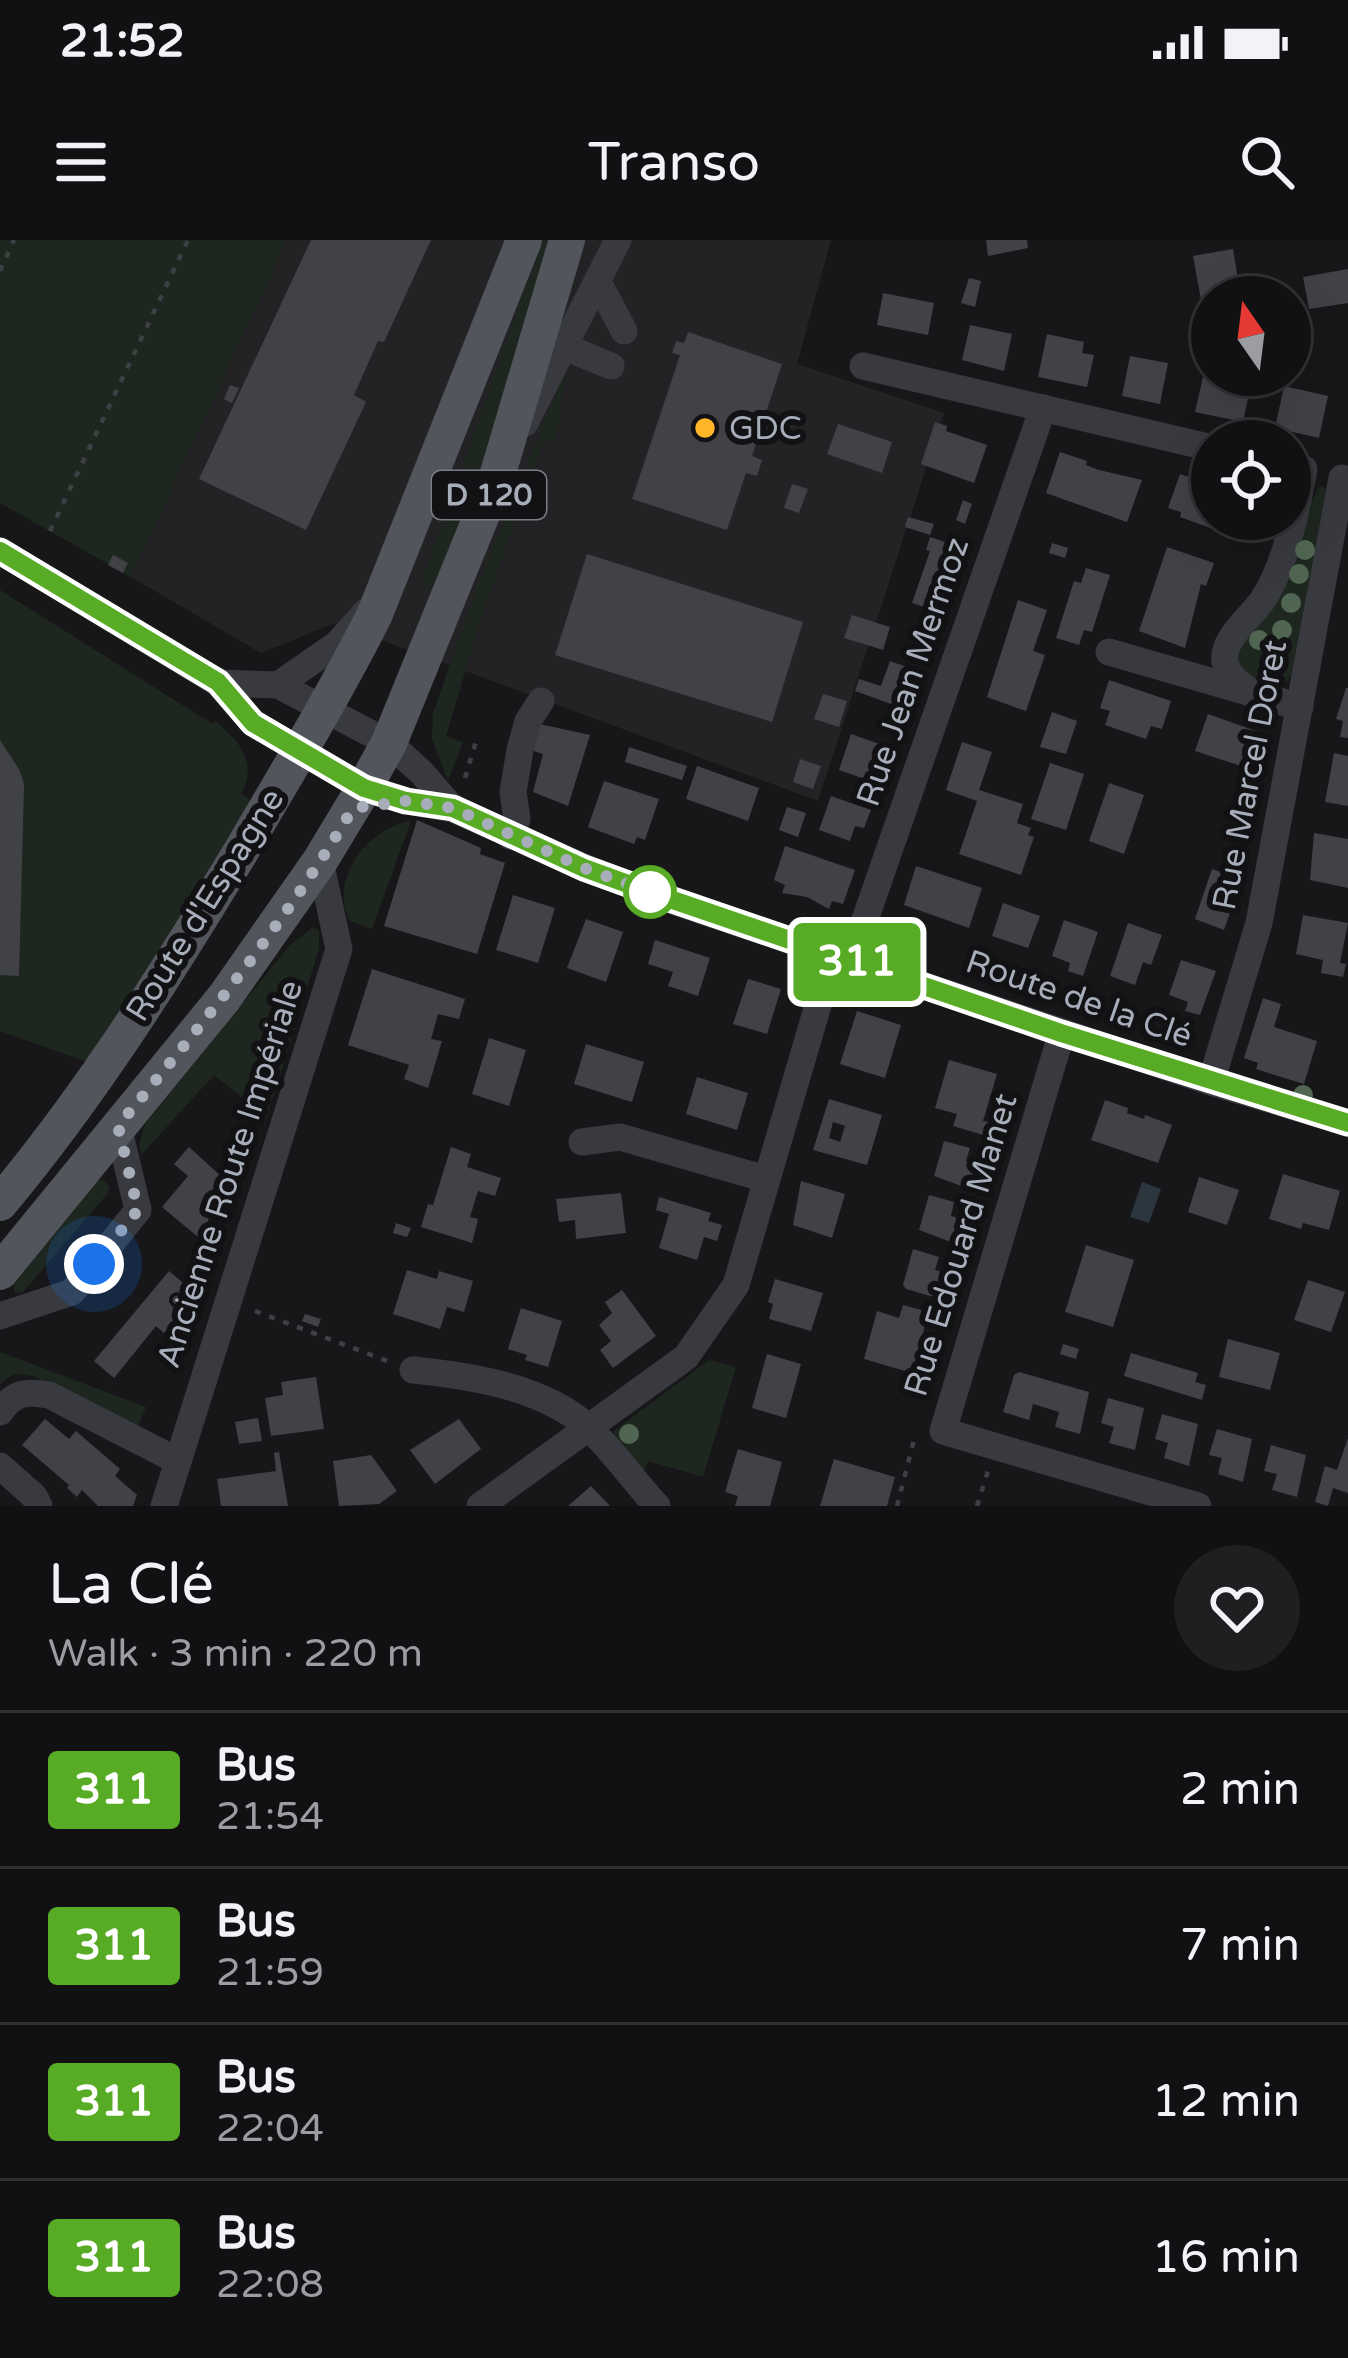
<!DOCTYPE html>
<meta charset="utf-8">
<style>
:root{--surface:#111113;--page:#1e1f21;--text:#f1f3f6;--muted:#9c9da0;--line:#303133}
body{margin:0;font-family:"Varela Round",sans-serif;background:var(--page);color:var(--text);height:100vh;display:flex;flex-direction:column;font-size:45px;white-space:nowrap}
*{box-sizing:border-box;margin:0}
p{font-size:39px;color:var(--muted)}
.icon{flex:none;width:66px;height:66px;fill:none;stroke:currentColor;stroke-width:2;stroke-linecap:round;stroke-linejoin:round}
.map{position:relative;height:1266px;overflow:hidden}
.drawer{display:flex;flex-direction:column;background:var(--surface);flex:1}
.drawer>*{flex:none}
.badge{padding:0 24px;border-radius:9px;font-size:42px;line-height:78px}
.needle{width:78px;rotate:346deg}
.fabs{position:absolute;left:1191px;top:36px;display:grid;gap:24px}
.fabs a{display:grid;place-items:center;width:120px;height:120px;border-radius:50%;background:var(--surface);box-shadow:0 12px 48px #0002,0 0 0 3px var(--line);font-size:60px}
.you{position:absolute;width:60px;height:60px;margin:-30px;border:9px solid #fff;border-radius:50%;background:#1a73e8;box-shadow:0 0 0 18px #1a73e833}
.map>.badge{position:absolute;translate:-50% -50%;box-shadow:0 0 0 6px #fff}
.round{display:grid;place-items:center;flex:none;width:126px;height:126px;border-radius:63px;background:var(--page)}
.overview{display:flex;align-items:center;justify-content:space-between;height:204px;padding:0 48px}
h1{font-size:57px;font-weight:600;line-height:90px}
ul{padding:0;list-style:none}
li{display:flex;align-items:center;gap:36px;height:156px;padding:0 48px;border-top:3px solid var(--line)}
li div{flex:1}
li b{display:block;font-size:45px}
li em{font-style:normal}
li .badge{min-width:132px;font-weight:700;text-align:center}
.status{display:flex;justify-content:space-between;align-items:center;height:84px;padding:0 60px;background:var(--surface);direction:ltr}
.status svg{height:33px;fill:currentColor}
header{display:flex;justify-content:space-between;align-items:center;height:156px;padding:0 48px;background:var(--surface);font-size:54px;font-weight:600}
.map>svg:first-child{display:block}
.built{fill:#232326}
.green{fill:#1e271f}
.water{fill:#2c363e}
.building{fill:#414246;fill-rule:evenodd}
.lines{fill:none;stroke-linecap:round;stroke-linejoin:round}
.path{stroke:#3d4045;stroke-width:4.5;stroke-dasharray:6 9;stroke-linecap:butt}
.minor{stroke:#393a40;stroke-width:27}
.major{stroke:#53555d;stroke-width:36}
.tree{fill:#506652}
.line-casing{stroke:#fff;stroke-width:27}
.line{stroke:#58ac25;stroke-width:18}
.walk{stroke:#a8adba;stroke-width:12;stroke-dasharray:0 21.6}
.poi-dot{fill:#ffb729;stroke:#121214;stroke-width:4.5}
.stop-dot{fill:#fff;stroke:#58ac25;stroke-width:6}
.labels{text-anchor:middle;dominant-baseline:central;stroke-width:12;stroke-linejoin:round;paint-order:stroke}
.shield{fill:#121214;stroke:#7b7e88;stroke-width:3}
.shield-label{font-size:30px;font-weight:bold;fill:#a8adba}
.poi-label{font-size:33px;fill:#a8adba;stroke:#121214;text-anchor:start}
.street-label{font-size:33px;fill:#a8adba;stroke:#121214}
</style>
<div class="status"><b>21:52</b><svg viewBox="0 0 49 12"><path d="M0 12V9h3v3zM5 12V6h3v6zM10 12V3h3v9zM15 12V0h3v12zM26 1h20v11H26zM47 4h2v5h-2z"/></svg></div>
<header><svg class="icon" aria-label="menu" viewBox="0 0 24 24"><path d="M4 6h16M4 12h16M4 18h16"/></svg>Transo<svg class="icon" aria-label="search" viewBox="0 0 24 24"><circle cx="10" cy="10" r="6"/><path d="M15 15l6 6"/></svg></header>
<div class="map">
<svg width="1348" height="1266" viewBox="0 0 1348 1266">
<rect width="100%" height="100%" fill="#171719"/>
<path class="built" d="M 287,0 L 831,0 L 797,124 L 944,173 L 818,561 L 335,383 L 261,413 L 131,337 Z"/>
<g class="green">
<path d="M 0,0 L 287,0 L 131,337 L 0,263 Z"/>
<path d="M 543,0 L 553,0 L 492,199 L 438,348 L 431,349 L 422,340 Z"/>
<path d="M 565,132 L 556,200 L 544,198 L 480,381 L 446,496 L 463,502 L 448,541 L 432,499 L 433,473 L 477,348 Z"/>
<path d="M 1320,245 L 1326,249 L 1292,435 L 1283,445 L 1253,441 L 1241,431 L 1236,408 Z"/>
<path d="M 0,350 L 214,485 L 214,480 C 238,500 259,522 241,554 L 256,563 L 93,824 L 0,791 Z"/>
<path d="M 411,581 L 372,689 L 350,681 C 328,638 368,588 411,581 Z"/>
<path d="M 313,687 L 319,691 L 319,709 L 264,886 L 263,874 L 214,835 L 141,915 L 139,905 L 145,884 L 289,706 Z"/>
<path d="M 102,939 L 110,947 L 108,953 L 22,1053 L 15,1054 L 13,1044 L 95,942 Z"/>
<path d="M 0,1112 L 146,1167 L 137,1189 L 33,1136 C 19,1133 10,1133 0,1145 Z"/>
<path d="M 709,1120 L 736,1127 L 703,1237 L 648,1221 L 644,1231 L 615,1199 L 614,1191 Z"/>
</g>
<path class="water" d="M 1142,942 L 1161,949 L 1149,983 L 1130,977 Z"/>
<g class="building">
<path d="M 311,0 L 431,0 L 384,102 L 378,101 L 354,155 L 366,162 L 306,290 L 199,239 Z"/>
<path d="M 986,0 L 1027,0 L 1028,8 L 988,16 Z"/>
<path d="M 1233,9 L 1241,57 L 1212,57 L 1212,69 L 1203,71 L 1193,16 Z"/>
<path d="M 1348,29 L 1348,63 L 1309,69 L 1303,37 Z"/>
<path d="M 969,38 L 981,41 L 975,67 L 961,63 Z"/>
<path d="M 883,53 L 934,63 L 928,95 L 877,85 Z"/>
<path d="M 970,85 L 1012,94 L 1004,131 L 962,120 Z"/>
<path d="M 688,92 L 782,124 L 752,216 L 762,220 L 757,236 L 746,233 L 727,290 L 632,259 L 680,115 L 672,113 L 676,101 L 684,103 Z"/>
<path d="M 1047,94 L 1084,102 L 1082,113 L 1094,115 L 1087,147 L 1038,137 Z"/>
<path d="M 1130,116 L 1168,123 L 1160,164 L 1122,156 Z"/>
<path d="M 1206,124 L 1212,125 L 1212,135 L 1253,135 L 1243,182 L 1195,172 Z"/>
<path d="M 230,145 L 239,148 L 232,163 L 224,159 Z"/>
<path d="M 1284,146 L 1328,156 L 1319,198 L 1275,188 Z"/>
<path d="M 935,182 L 947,186 L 946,191 L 987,205 L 974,243 L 921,224 Z"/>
<path d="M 838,184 L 892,202 L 882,233 L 827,214 Z"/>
<path d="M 1060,212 L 1087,221 L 1086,225 L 1099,230 L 1142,240 L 1127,282 L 1046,253 Z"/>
<path d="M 1180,234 L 1207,243 L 1205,248 L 1212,251 L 1212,279 L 1243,279 L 1238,293 L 1221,287 L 1219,291 L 1180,277 L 1181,272 L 1168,268 Z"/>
<path d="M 792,244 L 808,249 L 799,273 L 784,268 Z"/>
<path d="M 963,260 L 972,264 L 965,284 L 956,280 Z"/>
<path d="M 908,277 L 934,284 L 930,295 L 905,287 Z"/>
<path d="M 930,297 L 954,305 L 951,314 L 958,316 L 940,372 L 912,363 L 930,311 L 926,310 Z"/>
<path d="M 1052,303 L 1068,308 L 1065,318 L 1049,313 Z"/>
<path d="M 1167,307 L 1214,323 L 1206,346 L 1201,344 L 1185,408 L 1139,391 Z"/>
<path d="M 587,314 L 803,382 L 772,482 L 555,415 Z"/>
<path d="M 113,315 L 128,323 L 123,333 L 108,325 Z"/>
<path d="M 1086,328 L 1110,335 L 1092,392 L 1084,390 L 1079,405 L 1056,398 L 1074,341 L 1081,343 Z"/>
<path d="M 1018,360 L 1047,370 L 1033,411 L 1045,415 L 1026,471 L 987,457 Z"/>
<path d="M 852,375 L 890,387 L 883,410 L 844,398 Z"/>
<path d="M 890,421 L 918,431 L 905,469 L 855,451 L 859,439 L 881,446 Z"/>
<path d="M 1109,440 L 1171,461 L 1162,489 L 1151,486 L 1146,499 L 1105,485 L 1110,471 L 1100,468 Z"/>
<path d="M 1346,448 L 1348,448 L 1348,498 L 1340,497 L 1343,481 L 1336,479 Z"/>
<path d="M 823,454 L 847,461 L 839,487 L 814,479 Z"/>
<path d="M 1052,472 L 1077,481 L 1066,514 L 1040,507 Z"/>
<path d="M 1208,474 L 1256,491 L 1244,527 L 1195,511 Z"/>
<path d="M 535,483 L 590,495 L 568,566 L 533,552 L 543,514 L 527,509 Z"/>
<path d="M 851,494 L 891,508 L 879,544 L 839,530 Z"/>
<path d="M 0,500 L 20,531 L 24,544 L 19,736 L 0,735 Z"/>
<path d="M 962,502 L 992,512 L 979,550 L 1023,564 L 1017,583 L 1031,588 L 1028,595 L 1034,597 L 1021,635 L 959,614 L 977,561 L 946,550 Z"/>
<path d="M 629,507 L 687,526 L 682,540 L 625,522 Z"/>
<path d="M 1334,513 L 1348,516 L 1348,566 L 1325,562 Z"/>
<path d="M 800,519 L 821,526 L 813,549 L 793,542 Z"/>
<path d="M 1050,523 L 1084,534 L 1066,590 L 1031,579 Z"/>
<path d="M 697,526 L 759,548 L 748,581 L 686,559 Z"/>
<path d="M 604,541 L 659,559 L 645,600 L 637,597 L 634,604 L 588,587 Z"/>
<path d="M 1109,543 L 1144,555 L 1124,614 L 1089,601 Z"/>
<path d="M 831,556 L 871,570 L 864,588 L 855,586 L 850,601 L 819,590 Z"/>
<path d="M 787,567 L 806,573 L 798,597 L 779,590 Z"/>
<path d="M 417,580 L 481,608 L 480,614 L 505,623 L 477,714 L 384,686 Z"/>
<path d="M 1314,593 L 1348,599 L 1348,648 L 1310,640 Z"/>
<path d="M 785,606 L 855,630 L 843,664 L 832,661 L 829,669 L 807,657 L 782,653 L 785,645 L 774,640 Z"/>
<path d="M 916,626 L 982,648 L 969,688 L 904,665 Z"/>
<path d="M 1212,629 L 1236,637 L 1229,659 L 1234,661 L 1224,690 L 1195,679 Z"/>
<path d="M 513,655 L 555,668 L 538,723 L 496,710 Z"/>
<path d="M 1003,663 L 1040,676 L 1028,708 L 992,696 Z"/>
<path d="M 1303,675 L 1348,683 L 1340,723 L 1346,724 L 1343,737 L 1321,733 L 1323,720 L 1296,714 Z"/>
<path d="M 586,679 L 623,692 L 606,742 L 567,728 Z"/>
<path d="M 1064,680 L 1098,692 L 1083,736 L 1068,731 L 1070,723 L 1052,716 Z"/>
<path d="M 1128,683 L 1162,695 L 1151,725 L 1143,722 L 1135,745 L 1110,736 Z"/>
<path d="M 655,700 L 710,718 L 698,756 L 668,746 L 673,732 L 648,724 Z"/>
<path d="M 1181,720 L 1216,731 L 1200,775 L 1185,771 L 1188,762 L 1169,755 Z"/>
<path d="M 372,729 L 465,759 L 459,779 L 438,774 L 431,799 L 442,801 L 428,848 L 404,839 L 409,825 L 348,805 Z"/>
<path d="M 748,739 L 781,749 L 767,794 L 733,784 Z"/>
<path d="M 1263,758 L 1281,764 L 1274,787 L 1317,801 L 1304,844 L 1256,829 L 1258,823 L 1244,818 Z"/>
<path d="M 857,771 L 901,785 L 885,838 L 840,824 Z"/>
<path d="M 489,798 L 526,810 L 509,866 L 472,854 Z"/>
<path d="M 586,804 L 644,822 L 632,862 L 574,844 Z"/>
<path d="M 949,820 L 997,834 L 983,881 L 994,883 L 990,897 L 953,886 L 957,874 L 935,868 Z"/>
<path d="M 697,837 L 748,853 L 737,890 L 686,874 Z"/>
<path d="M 829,859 L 882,875 L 867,925 L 813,910 ZM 833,882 L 845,886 L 840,902 L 829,898 Z"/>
<path d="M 1105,860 L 1128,868 L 1127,873 L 1144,879 L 1145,875 L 1172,885 L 1158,923 L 1091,900 Z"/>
<path d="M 944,901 L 970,908 L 966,921 L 982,926 L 975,951 L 934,936 Z"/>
<path d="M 189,907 L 223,938 L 209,954 L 215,959 L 206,987 L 198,997 L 162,967 L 188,936 L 174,924 Z"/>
<path d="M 451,907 L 471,914 L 467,927 L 501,938 L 495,956 L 478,951 L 470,977 L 478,979 L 472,1003 L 421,987 L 428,964 L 433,965 Z"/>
<path d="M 1283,934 L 1340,951 L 1329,990 L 1303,983 L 1301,989 L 1269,979 Z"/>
<path d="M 1199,937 L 1239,950 L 1227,985 L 1188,972 Z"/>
<path d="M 801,941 L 845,954 L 832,998 L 793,985 Z"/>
<path d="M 621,953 L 626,993 L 576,999 L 575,980 L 559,982 L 556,959 Z"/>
<path d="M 929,955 L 954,962 L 951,976 L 966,980 L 959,1005 L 919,990 Z"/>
<path d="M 659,957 L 711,973 L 708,981 L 722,985 L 717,1001 L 704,997 L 697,1020 L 659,1008 L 669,974 L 656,970 Z"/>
<path d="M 396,983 L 411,988 L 407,997 L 393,993 Z"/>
<path d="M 1086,1005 L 1134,1020 L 1113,1087 L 1065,1072 Z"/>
<path d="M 913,1009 L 939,1017 L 935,1030 L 951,1034 L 944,1060 L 906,1049 L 903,1045 Z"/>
<path d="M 407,1030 L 437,1039 L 439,1031 L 473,1041 L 464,1072 L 447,1067 L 440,1089 L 393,1074 Z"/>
<path d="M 169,1031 L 188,1047 L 178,1077 L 164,1093 L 156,1086 L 114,1138 L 94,1121 Z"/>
<path d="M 775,1039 L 823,1053 L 811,1091 L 769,1079 L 773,1064 L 768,1062 Z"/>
<path d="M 1308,1040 L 1345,1052 L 1331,1092 L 1294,1080 Z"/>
<path d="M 622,1050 L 656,1096 L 613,1128 L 600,1110 L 611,1101 L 599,1085 L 612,1073 L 605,1062 Z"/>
<path d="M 903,1065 L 939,1075 L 935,1089 L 925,1086 L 912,1133 L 864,1119 L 877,1071 L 899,1078 Z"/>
<path d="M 521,1068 L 562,1081 L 548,1127 L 525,1120 L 527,1115 L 508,1109 Z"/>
<path d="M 305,1074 L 321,1079 L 318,1087 L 302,1081 Z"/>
<path d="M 1228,1099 L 1280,1113 L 1270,1150 L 1219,1137 Z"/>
<path d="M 1063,1104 L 1079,1109 L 1076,1119 L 1060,1114 Z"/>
<path d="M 1131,1113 L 1198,1133 L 1195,1142 L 1206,1145 L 1202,1160 L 1124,1136 Z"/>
<path d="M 767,1114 L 801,1124 L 786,1178 L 752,1168 Z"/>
<path d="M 1019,1132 L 1089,1152 L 1080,1194 L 1055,1187 L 1059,1172 L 1033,1164 L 1029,1180 L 1003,1172 L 1014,1135 Z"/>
<path d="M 316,1137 L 324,1189 L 271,1196 L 265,1158 L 283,1155 L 281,1142 Z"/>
<path d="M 1108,1158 L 1144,1168 L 1135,1210 L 1109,1203 L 1114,1187 L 1101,1183 Z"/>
<path d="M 1162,1174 L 1198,1184 L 1189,1226 L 1164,1218 L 1168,1203 L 1155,1199 Z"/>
<path d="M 258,1178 L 262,1201 L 239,1204 L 235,1182 Z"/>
<path d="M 45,1179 L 69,1199 L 76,1191 L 120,1229 L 115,1236 L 137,1255 L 133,1266 L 98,1266 L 82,1250 L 77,1257 L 67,1248 L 69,1245 L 22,1205 Z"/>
<path d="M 459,1179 L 481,1209 L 435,1244 L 410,1210 Z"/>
<path d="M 1217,1189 L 1252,1199 L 1243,1242 L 1218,1234 L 1222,1218 L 1209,1215 Z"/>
<path d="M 1348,1198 L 1348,1253 L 1333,1248 L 1328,1266 L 1315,1262 L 1325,1226 L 1337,1230 Z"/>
<path d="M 1271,1205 L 1306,1215 L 1297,1257 L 1272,1250 L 1277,1234 L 1264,1231 Z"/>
<path d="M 738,1209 L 782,1222 L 770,1266 L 735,1266 L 738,1256 L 725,1252 Z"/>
<path d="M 279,1212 L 288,1266 L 221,1266 L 217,1239 L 276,1231 L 274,1213 Z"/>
<path d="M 371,1215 L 397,1251 L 379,1264 L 339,1266 L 333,1221 Z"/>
<path d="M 834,1219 L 895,1237 L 887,1266 L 820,1266 Z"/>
<path d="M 591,1246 L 610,1266 L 568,1266 Z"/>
</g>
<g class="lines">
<g class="path">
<path d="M 0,31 L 14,0"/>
<path d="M 50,291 L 188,0"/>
<path d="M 465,538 L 477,498"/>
<path d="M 255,1071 L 390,1122"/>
<path d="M 897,1266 L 915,1196"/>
<path d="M 977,1266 L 988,1231"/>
</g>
<g class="minor">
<path d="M 598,42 L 624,91"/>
<path d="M 565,107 L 611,126"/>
<path d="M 863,126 L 1212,208"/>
<path d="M 525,183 L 618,0"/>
<path d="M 0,311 L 218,443 L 278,445 L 389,503 L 422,533 L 453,569"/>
<path d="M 1109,412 L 1300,467"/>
<path d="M 218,443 L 253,483 L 364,548 L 407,561 L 453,569 L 584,627 L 661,657 L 1211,842 L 1348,883"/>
<path d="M 278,445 L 337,404 L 366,372"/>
<path d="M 1257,456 C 1244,447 1228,438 1225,422 C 1221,398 1253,376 1264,358 C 1287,321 1296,271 1304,229"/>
<path d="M 510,596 L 517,579 L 513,552 L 520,510 L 528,481 L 541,461"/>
<path d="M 851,720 L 1043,168"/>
<path d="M 1062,792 L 943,1191 L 1198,1266"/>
<path d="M 1211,842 L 1259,683 L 1342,238"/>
<path d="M 582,902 L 620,897 L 766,939"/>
<path d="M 0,1076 L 72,1052 L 138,970 L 118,886"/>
<path d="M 413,1130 C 472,1136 544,1147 589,1188 C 613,1211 634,1241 657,1266"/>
<path d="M 0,1172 C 14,1152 26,1151 49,1155 L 178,1221"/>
<path d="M 0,1226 L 34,1256 L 39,1266"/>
<path d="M 164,1266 L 339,709 L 320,621"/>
<path d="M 480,1266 L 686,1117 L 736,1045 L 833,714"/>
</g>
<g class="major">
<path d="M 0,963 C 92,853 169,730 243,608 C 288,531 334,455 374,376 L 524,0"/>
<path d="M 0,1032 L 224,758 L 320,621 L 364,548 L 389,503 L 496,240 L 567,0"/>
</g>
</g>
<g class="tree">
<circle cx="1305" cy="310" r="10"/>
<circle cx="1299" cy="334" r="10"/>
<circle cx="1291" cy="363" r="10"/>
<circle cx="1282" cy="390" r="10"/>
<circle cx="1259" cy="400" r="10"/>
<circle cx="1276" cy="423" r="10"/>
<circle cx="1303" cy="855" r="10"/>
<circle cx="629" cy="1194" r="10"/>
</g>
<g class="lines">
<defs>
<path id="line" d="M 0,311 L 218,442 L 253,483 L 364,548 L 406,561 L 453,568 L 584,628 L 661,656 L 1061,793 L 1348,883"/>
</defs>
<use href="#line" class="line-casing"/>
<use href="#line" class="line"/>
<path class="walk" d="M 94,1024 L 138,970 L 118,886 C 202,785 286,682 353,568 L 406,561 L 453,568 L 584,628 L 661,656 L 650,652"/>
</g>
<circle class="poi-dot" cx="705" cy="188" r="12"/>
<circle class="stop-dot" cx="650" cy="652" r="24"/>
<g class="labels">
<rect class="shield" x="432" y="231" width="114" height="48" rx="9"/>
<g class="shield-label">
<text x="489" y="255">D 120</text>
</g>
<g class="poi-label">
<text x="729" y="188">GDC</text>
</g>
<g class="street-label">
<text transform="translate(913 432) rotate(-71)">Rue Jean Mermoz</text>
<text transform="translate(1250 535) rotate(-79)">Rue Marcel Doret</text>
<text transform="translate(205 665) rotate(-58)">Route d'Espagne</text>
<text transform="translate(1079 759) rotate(19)">Route de la Clé</text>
<text transform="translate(230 934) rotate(-72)">Ancienne Route Impériale</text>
<text transform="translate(961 1005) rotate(-73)">Rue Edouard Manet</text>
</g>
</g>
</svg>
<div class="fabs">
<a><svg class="needle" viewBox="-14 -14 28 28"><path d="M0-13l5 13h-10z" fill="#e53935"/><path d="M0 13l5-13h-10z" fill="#9c9da0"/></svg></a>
<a><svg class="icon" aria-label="locate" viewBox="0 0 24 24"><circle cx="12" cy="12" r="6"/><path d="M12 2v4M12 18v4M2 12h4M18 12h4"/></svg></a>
</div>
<div class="you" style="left:94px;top:1024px"></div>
<b class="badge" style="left:857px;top:722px;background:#58ac25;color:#fff">311</b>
</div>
<section class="drawer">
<div class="overview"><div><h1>La Clé</h1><p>Walk · 3 min · 220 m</p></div><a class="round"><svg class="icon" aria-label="heart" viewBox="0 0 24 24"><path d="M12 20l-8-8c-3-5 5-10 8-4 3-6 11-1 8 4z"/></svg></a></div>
<ul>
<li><span class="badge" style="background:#58ac25;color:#fff">311</span><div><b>Bus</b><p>21:54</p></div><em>2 min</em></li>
<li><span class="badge" style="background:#58ac25;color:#fff">311</span><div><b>Bus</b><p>21:59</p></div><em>7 min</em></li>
<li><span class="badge" style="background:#58ac25;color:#fff">311</span><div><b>Bus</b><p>22:04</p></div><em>12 min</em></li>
<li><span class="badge" style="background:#58ac25;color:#fff">311</span><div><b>Bus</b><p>22:08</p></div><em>16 min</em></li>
</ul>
</section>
